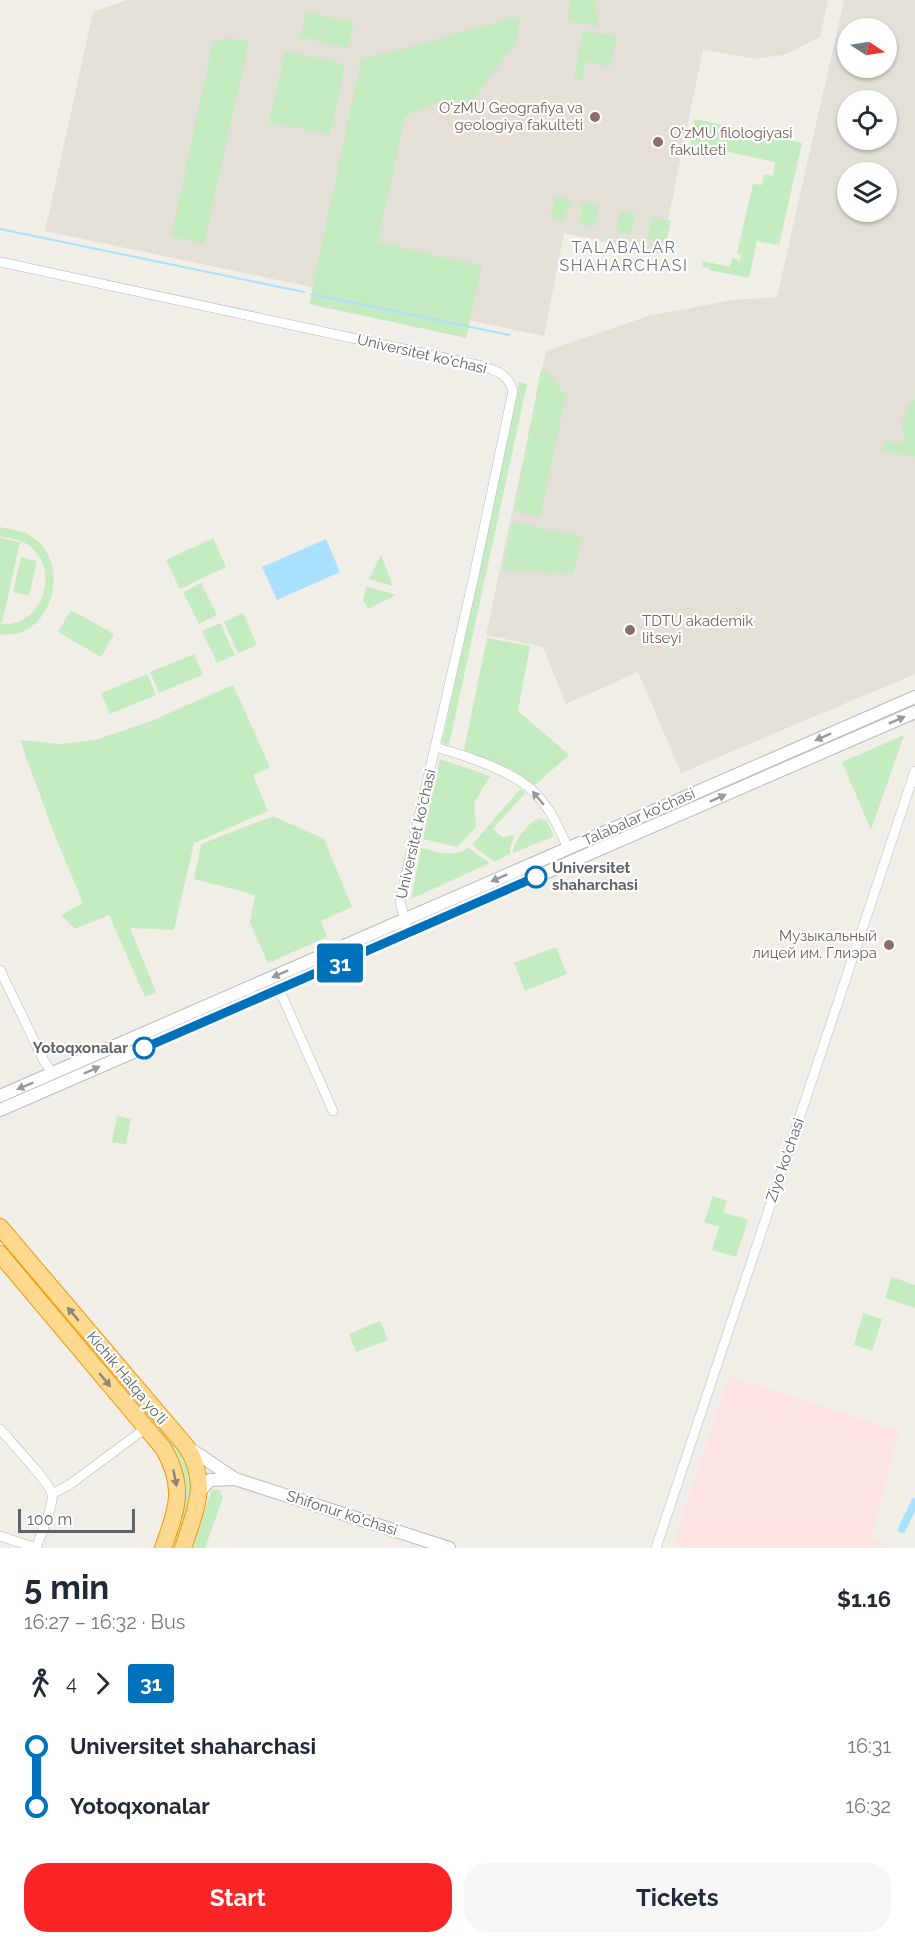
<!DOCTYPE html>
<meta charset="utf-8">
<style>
:root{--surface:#fff;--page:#f6f6f7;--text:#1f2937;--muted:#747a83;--accent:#f92527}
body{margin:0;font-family:Raleway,sans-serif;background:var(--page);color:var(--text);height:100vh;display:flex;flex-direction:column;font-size:22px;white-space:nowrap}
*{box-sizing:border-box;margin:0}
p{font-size:20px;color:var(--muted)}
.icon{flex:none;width:33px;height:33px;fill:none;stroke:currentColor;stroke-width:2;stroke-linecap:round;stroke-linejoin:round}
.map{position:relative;height:1548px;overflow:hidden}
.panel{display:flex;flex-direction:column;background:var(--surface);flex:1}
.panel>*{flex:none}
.badge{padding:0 12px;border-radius:4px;font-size:21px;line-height:39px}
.needle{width:39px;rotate:102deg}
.fabs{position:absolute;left:837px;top:18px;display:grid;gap:12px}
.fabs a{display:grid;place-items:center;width:60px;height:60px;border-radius:50%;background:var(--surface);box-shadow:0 2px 4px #0004;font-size:30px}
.scale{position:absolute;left:18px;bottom:15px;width:117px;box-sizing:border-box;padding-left:6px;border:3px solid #5e6368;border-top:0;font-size:16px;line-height:21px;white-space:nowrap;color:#5e6368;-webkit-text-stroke:4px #fff;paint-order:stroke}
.map>.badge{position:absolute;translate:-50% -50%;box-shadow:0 0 0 3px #fff}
.legs{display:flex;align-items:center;gap:9px;height:66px;padding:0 24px;font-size:20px}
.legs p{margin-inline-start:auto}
.overview{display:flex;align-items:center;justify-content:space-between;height:102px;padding:0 24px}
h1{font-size:33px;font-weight:700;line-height:45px}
.button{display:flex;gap:12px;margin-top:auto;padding:12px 24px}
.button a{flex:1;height:69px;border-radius:24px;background:var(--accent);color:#fff;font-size:24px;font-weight:700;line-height:69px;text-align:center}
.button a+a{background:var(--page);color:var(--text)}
ul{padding:0 24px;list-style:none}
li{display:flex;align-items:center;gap:21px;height:60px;font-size:22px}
li i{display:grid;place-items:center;width:9px;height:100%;margin:0 8px;background:currentColor}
li i::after{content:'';width:15px;height:15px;margin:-8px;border:4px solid;border-radius:50%;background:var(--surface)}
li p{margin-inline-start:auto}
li:first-child i{background:linear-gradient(#0000 50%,currentColor 0)}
li:last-child i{background:linear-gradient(currentColor 50%,#0000 0)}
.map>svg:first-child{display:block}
.education{fill:#e4e0d7;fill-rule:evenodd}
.medical{fill:#fee3e3}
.green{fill:#c5ebc1}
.water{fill:#a9e1ff}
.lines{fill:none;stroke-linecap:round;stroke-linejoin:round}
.stream{stroke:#a9e1ff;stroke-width:2}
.canal{stroke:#a9e1ff;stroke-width:8}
.street-casing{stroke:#b7babe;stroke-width:10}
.secondary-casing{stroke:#b8bcc1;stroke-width:14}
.highway-casing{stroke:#f89500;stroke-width:18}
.street{stroke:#fff;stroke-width:9}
.secondary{stroke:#fff;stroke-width:12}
.highway{stroke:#ffd990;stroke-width:16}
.oneway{fill:#969a9d}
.oneway2{fill:#8e8674}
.line-1-casing{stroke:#fff;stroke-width:14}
.line-1{stroke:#0072bc;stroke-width:9}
.education-dot{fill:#8d6e63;stroke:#fff;stroke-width:2}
.stop-1-dot{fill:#fff;stroke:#0072bc;stroke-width:3}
.labels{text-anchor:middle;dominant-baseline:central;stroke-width:4.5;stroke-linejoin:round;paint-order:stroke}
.education-label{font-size:15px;fill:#785e54;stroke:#fff;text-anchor:end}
.street-label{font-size:15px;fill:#5e6368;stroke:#fff}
.stop-label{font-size:15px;font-weight:bold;fill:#5e6368;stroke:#fff;text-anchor:start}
.neighbourhood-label{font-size:16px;letter-spacing:1.5px;fill:#6f767a;stroke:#fff}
</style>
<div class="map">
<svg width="915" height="1548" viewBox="0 0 915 1548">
<rect width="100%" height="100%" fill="#f1eee7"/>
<g class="education">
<path d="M 127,0 L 828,0 L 820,37 L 787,54 L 756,59 L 703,50 L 661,254 L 564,233 L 544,336 L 45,231 L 93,12 Z"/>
<path d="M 844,0 L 915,0 L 915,674 L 681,773 L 638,672 L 566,704 L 543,647 L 486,635 L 546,351 L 648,316 L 732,300 L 777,297 ZM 848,28 L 886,28 L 886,68 L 848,68 ZM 848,100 L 886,100 L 886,140 L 848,140 ZM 848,172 L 886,172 L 886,212 L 848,212 Z"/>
</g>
<path class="medical" d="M 729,1376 L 899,1431 L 872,1537 L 885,1548 L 687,1548 L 673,1544 Z"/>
<g class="green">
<path d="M 571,0 L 595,0 L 598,27 L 567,20 Z"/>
<path d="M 306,12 L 354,23 L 348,48 L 300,37 Z"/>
<path d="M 521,16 L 516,44 L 510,50 L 469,105 L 440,101 L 405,116 L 378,242 L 482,266 L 466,338 L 309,304 L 361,60 Z"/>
<path d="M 583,31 L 617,36 L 610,67 L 586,61 L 582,80 L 574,78 Z"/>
<path d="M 230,38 L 249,41 L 204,244 L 171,237 L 213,41 Z"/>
<path d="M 285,51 L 345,64 L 330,135 L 269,122 Z"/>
<path d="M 695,119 L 802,143 L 779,245 L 757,241 L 749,278 L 709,270 L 709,268 L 702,267 L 703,261 L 730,267 L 732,258 L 740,260 L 741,255 L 737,253 L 753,184 L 762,185 L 764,174 L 773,176 L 775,162 L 691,144 Z"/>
<path d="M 555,196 L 570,200 L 565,221 L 550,217 Z"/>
<path d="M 583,202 L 599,206 L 594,227 L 579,223 Z"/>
<path d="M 621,211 L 636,214 L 631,235 L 616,232 Z"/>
<path d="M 652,217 L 671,221 L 666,243 L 647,239 Z"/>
<path d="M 541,370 L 550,372 L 549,375 L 566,396 L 540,517 L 514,511 Z"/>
<path d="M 519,382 L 527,384 L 449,745 L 442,743 Z"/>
<path d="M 915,398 L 915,457 L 882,450 L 885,440 L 906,444 C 899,427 902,411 915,398 Z"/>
<path d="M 512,522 L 582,537 L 573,574 L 502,570 Z"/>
<path d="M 0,527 C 10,530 23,530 31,536 C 74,563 51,642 0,634 L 0,624 C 43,629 63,568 27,544 C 19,539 9,538 0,536 Z"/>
<path d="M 0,538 L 20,542 L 2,623 L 0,622 Z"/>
<path d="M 213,538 L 226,567 L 180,589 L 166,560 Z"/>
<path d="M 381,555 L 393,586 L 369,579 Z"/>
<path d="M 21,557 L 37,561 L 29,596 L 13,592 Z"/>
<path d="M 201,583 L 217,615 L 199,624 L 183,592 Z"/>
<path d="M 366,586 L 396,595 L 368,609 L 363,600 Z"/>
<path d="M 71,610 L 114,634 L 101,657 L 58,632 Z"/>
<path d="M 243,613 L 257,645 L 238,653 L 224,622 Z"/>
<path d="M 220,623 L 235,655 L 217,663 L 202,631 Z"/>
<path d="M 487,638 L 530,646 L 518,711 L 569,755 L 535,785 L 511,770 L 464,750 Z"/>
<path d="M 194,654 L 203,675 L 159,693 L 150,672 Z"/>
<path d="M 147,674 L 156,695 L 110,714 L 101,693 Z"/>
<path d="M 233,685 L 270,767 L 253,775 L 268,811 L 194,843 L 174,930 L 130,928 L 156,992 L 145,997 L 109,915 L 75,929 L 61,915 L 83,903 L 53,831 L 20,740 L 59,744 L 95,740 L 151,721 Z"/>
<path d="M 904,735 L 871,830 L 842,762 Z"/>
<path d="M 440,759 L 490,776 L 474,803 L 476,827 L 457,847 L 423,839 Z"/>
<path d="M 520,789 L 525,793 L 493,829 L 502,837 L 515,835 L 510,847 L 510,854 L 495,862 L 472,845 Z"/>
<path d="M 273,816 L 324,839 L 352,907 L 321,921 L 327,937 L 268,963 L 250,923 L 255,895 L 194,879 L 201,844 Z"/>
<path d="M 540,818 L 547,821 L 554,836 L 513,853 C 513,841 528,822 540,818 Z"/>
<path d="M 421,848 C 437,852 454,858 468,848 L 490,863 L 411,899 Z"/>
<path d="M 556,947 L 567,974 L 525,991 L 514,963 Z"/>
<path d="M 117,1116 L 131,1119 L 126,1144 L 112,1142 Z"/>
<path d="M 713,1196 L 727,1201 L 723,1212 L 748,1220 L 736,1257 L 712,1250 L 720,1224 L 718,1227 L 704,1222 Z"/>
<path d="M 892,1277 L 915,1285 L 915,1308 L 885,1298 Z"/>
<path d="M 863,1313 L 882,1319 L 872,1351 L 854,1345 Z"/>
<path d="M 380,1321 L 388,1340 L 356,1352 L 349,1334 Z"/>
<path d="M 103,1361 L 172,1439 L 188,1462 L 194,1496 L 178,1548 L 170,1548 C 180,1516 192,1493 178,1460 L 102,1363 Z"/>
<path d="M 213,1489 L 220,1490 L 223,1497 L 205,1548 L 191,1548 L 211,1492 Z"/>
</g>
<path class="water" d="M 326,539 L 340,572 L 277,600 L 262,567 Z"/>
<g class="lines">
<g class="stream">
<path d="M 0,229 L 304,292"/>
<path d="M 311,294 L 509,335"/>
</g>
<path class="canal" d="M 902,1529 L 915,1502"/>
<defs>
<g id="street">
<path d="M 0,262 L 482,366 C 497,371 508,374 513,391 L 474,576 L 400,901 L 406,926"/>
<path d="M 435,747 C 464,755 517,772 537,795 C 551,810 560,830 568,848"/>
<path d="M 0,970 L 44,1061 L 53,1074"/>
<path d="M 279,989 L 333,1111"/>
<path d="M 0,1429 C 10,1441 50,1483 52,1494 C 54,1506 40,1536 36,1548 L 0,1536"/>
<path d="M 52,1494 L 69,1485 L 146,1428"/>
<path d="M 656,1548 L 915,771"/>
</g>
<g id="secondary">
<path d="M 0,1096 L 915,697"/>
<path d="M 0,1110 L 915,712"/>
<path d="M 189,1448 L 235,1479 L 449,1548"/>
<path d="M 199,1492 L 210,1480 L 234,1479"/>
</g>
<g id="highway">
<path d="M 0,1227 L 186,1446 C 210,1482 195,1511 183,1548"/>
<path d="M 0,1254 L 163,1448 C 186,1487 177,1508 163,1548"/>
</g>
</defs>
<use href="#street" class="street-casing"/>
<use href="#secondary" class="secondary-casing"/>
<use href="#highway" class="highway-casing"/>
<use href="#street" class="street"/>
<use href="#secondary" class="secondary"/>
<use href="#highway" class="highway"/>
</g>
<defs><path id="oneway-solid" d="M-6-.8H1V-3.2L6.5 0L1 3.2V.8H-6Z" transform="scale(1.5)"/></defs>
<g class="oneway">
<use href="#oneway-solid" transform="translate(897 720) rotate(-24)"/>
<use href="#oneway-solid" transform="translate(823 737) rotate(156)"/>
<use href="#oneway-solid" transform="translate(538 798) rotate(-130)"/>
<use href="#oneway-solid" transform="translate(718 798) rotate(-24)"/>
<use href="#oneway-solid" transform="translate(499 878) rotate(156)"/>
<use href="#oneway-solid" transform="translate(280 974) rotate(156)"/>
<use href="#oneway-solid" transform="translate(92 1070) rotate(-24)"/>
<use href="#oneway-solid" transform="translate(25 1086) rotate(158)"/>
</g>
<g class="oneway2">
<use href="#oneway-solid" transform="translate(73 1314) rotate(-130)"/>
<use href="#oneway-solid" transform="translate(105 1380) rotate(50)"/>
<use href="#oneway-solid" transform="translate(175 1478) rotate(79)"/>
</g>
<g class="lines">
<defs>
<path id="line-1" d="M 144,1048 L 536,877"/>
</defs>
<use href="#line-1" class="line-1-casing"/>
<use href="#line-1" class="line-1"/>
</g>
<g class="education-dot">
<circle cx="595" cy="117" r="6"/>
<circle cx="658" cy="142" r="6"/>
<circle cx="630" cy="630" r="6"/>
<circle cx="889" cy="945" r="6"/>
</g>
<g class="stop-1-dot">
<circle cx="536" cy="877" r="10"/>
<circle cx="144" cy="1048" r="10"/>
</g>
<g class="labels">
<g class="education-label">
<text x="583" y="108">O'zMU Geografiya va<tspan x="583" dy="17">geologiya fakulteti</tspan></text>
<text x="670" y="133" text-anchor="start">O'zMU filologiyasi<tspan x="670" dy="17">fakulteti</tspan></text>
<text x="642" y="621" text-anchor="start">TDTU akademik<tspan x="642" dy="17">litseyi</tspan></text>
<text x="877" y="936">Музыкальный<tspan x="877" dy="17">лицей им. Глиэра</tspan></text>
</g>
<g class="street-label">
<text transform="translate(422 354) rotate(13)">Universitet ko'chasi</text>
<text transform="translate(639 817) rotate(-24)">Talabalar ko'chasi</text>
<text transform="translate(416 834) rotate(-77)">Universitet ko'chasi</text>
<text transform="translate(785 1160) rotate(-71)">Ziyo ko'chasi</text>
<text transform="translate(127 1378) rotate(50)">Kichik Halqa yo'li</text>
<text transform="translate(342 1513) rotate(18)">Shifonur ko'chasi</text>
</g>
<g class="stop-label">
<text x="552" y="868">Universitet<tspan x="552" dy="17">shaharchasi</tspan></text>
<text x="128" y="1048" text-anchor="end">Yotoqxonalar</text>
</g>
<g class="neighbourhood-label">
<text x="624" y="247">TALABALAR<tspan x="624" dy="18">SHAHARCHASI</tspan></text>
</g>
</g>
</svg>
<div class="fabs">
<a><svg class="needle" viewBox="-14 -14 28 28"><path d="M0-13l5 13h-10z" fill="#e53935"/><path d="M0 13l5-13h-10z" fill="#747a83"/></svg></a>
<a><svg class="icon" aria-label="locate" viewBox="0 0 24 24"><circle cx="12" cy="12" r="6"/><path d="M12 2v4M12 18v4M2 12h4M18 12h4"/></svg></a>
<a><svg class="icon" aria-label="layers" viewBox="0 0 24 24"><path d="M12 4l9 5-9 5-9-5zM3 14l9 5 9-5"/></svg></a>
</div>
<div class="scale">100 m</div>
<b class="badge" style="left:340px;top:963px;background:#0072bc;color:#fff">31</b>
</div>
<section class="panel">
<div class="overview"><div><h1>5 min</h1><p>16:27 – 16:32 · Bus</p></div><b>$1.16</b></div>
<div class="legs"><svg class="icon" aria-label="walk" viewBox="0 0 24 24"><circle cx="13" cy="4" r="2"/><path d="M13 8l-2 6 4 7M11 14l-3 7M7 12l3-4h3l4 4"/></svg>4<svg class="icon" aria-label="forward" viewBox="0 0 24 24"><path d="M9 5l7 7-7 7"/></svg><b class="badge" style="background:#0072bc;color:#fff">31</b></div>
<ul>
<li><i style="color:#0072bc"></i><b>Universitet shaharchasi</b><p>16:31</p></li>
<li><i style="color:#0072bc"></i><b>Yotoqxonalar</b><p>16:32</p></li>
</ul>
<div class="button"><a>Start</a><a>Tickets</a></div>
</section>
